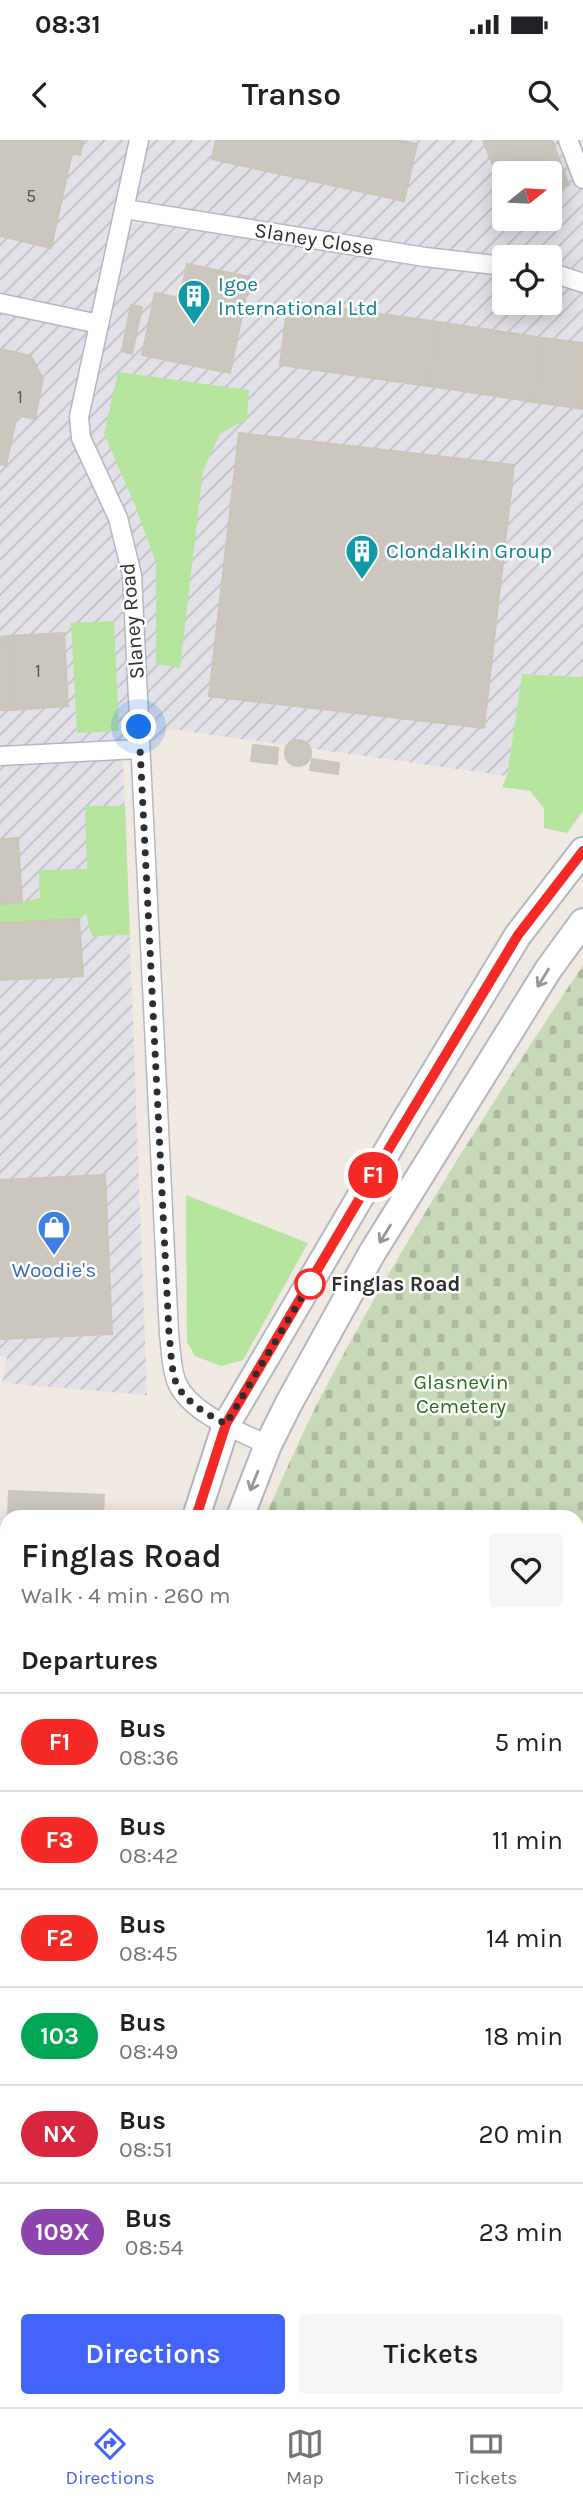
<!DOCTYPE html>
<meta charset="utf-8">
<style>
:root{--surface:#fff;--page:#f6f6f6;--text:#202124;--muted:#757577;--line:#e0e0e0;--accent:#4264fb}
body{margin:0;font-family:Karla,sans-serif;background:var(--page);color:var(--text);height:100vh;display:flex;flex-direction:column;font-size:26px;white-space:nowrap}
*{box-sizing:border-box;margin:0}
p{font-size:23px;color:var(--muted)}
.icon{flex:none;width:38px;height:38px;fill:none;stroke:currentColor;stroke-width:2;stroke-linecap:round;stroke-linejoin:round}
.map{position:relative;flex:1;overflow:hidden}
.sheet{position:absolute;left:0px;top:1370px;width:584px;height:898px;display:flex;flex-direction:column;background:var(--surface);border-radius:21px 21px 0 0;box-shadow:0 4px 18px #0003}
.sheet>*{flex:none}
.badge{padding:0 14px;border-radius:23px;font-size:24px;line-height:46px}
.needle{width:46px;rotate:72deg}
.fabs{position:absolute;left:492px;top:21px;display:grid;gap:14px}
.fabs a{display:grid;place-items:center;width:70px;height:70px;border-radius:7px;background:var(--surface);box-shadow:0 4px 18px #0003;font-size:35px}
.you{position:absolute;width:35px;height:35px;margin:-18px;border:5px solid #fff;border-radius:50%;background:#1a73e8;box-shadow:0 0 0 10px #1a73e833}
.map>.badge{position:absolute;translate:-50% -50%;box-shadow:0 0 0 4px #fff}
h2{padding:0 21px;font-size:26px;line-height:63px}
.round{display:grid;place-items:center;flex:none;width:74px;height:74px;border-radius:7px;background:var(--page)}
.head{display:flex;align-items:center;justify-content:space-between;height:119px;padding:0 21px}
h1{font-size:33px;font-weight:600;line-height:52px}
.primary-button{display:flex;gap:14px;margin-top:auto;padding:14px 21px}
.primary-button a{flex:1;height:80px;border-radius:7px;background:var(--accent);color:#fff;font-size:28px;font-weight:600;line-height:80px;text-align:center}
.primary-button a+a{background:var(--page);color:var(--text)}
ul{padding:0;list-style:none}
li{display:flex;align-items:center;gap:21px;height:98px;padding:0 21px;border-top:2px solid var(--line)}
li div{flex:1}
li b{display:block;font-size:26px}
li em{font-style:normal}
li .badge{min-width:77px;font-weight:700;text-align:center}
.status{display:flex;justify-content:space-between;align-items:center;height:49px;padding:0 35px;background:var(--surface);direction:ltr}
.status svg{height:19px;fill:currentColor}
header{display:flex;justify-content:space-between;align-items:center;height:91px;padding:0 21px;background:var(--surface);font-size:32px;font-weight:600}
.menu{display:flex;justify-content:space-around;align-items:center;height:98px;border-top:2px solid var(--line);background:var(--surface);font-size:19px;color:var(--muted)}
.menu a{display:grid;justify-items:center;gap:4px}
.menu .on{color:var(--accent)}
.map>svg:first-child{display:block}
.industrial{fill:url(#industrial-furrows);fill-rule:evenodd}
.grass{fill:#b6e59e}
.cemetery{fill:url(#cemetery-stones)}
.building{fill:#cbc7bf;stroke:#cbc5ba;stroke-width:2}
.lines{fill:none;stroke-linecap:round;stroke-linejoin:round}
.street-casing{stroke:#b4b7c1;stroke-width:21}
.secondary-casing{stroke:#b4b7c1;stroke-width:30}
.street{stroke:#fff;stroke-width:18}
.secondary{stroke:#fff;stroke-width:26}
.oneway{stroke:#969696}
.line-casing{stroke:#fff;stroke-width:16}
.line{stroke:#f52a26;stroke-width:10}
.walk{stroke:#2e2e2e;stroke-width:7;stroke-dasharray:0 12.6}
.stop-dot{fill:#fff;stroke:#f52a26;stroke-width:3.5}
.labels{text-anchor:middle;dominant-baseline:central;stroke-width:5;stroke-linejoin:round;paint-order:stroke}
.number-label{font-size:18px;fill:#555452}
.street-label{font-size:21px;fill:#2e2e2e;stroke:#fff}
.culture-label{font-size:21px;fill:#0d838f;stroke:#fff;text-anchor:start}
.shop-label{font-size:21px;fill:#366cbe;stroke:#fff}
.stop-label{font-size:21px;font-weight:bold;fill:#2e2e2e;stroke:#fff;text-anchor:start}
.park-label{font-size:21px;fill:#2c6e1b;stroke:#fff}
</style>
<div class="status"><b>08:31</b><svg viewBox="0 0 49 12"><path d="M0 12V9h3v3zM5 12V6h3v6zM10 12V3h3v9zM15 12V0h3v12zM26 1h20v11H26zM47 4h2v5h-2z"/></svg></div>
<header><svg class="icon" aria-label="back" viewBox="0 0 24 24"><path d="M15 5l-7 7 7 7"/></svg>Transo<svg class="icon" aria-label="search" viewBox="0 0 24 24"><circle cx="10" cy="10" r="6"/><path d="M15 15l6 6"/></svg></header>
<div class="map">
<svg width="583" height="2267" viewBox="0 0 583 2267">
<defs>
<pattern id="industrial-furrows" width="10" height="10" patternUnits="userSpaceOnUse" patternTransform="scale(1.75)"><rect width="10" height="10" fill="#e3e1e8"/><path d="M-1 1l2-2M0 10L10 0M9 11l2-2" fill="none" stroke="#c3c1c7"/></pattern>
<pattern id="cemetery-stones" width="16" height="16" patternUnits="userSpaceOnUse" patternTransform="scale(1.75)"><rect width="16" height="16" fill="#c8d9b8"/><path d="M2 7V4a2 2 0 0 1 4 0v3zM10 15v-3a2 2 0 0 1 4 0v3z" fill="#acbb9e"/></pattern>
</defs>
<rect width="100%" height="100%" fill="#efe9e1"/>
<path class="industrial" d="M 0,0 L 583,0 L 583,537 L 522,534 L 507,636 L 171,589 L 123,620 L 147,1255 L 2,1243 L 7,1216 L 0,1216 ZM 504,33 L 550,33 L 550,79 L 504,79 ZM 504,117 L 550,117 L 550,163 L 504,163 Z"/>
<g class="grass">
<path d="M 118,232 L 249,250 L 247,279 L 220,294 L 203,331 L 180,528 L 156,524 L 156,423 L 135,365 L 104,294 Z"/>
<path d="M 114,481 L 119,591 L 77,593 L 71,483 Z"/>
<path d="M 522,534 L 583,537 L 583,671 L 567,693 L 544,688 L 544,668 L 530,651 L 502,647 L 507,636 Z"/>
<path d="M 85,666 L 125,666 L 130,795 L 92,796 L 86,774 L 79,779 L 0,783 L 0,764 L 22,762 L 40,758 L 39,730 L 87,729 Z"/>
<path d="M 186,1055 L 308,1103 L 243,1220 L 221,1226 L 195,1216 L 187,1202 Z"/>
</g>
<path class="cemetery" d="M 583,825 L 583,2267 L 0,2267 L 0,2041 L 7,2031 L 7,2261 L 578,2261 L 578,1377 L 265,1377 C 282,1340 298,1302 316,1266 C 395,1114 488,968 583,825 Z"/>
<g class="building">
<path d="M 0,0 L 83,0 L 80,15 L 72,13 L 51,108 L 0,96 Z"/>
<path d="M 216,0 L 398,0 L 417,4 L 404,61 L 212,19 Z"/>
<path d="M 483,0 L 552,0 L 569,45 L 550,52 L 550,33 L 504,33 L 504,54 Z"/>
<path d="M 187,124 L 250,137 L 230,233 L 142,215 L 155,153 L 180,158 Z"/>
<path d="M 288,161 L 439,182 L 429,246 L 280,225 Z"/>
<path d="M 131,165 L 142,167 L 132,214 L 122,211 Z"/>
<path d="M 439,182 L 543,198 L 534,262 L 429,246 Z"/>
<path d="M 543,198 L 583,203 L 583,269 L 534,262 Z"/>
<path d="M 0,209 L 31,216 L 43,239 L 35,279 L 17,275 L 6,325 L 0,324 Z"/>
<path d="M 239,293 L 514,325 L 484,588 L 209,556 Z"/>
<path d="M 64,493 L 68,566 L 12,570 L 8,496 Z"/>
<path d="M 8,496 L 12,570 L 0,570 L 0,497 Z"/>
<circle cx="298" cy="613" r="13"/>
<path d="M 253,605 L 278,608 L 277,624 L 251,621 Z"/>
<path d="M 312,619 L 339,623 L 338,634 L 310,630 Z"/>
<path d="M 18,698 L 22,762 L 0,764 L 0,699 Z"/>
<path d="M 79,779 L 83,836 L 0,840 L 0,783 Z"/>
<path d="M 105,1035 L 112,1194 L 0,1199 L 0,1040 Z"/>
<path d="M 9,1351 L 104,1355 L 103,1377 L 8,1377 Z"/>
<rect x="0" y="1656" width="7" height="32"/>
</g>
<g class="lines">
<defs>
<g id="street">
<path d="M 139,0 L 79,277 L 81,298 L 118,378 L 132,435 L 169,1194 C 171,1209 171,1229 177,1243 C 191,1274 239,1291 268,1305"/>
<path d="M 568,0 L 583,39"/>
<path d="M 125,69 L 425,117 L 504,126"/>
<path d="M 550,132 L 583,143"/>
<path d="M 0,163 L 99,184"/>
<path d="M 0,616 L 140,609"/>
<path d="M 0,1574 L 7,1577"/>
</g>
<g id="secondary">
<path d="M 196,1377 L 226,1285 L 405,981 L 518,795 L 583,711"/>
<path d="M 240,1377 L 268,1305 L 289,1263 L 372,1113 L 548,830 L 583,782"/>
<path d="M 0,1921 L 7,1910"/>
<path d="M 0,1998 L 7,1988"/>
</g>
</defs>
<use href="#street" class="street-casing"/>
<use href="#secondary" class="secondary-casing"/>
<use href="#street" class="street"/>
<use href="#secondary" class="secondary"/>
</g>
<defs><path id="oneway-shaft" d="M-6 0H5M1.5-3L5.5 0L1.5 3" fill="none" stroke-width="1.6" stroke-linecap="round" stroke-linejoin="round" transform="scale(1.75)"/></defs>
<g class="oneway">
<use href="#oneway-shaft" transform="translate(543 838) rotate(122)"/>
<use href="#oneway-shaft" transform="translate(385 1094) rotate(122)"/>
<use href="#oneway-shaft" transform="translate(254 1341) rotate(112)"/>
</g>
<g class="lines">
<defs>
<path id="line" d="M 196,1377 L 226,1284 L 393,1002 L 518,795 L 583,711"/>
</defs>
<use href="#line" class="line-casing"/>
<use href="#line" class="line"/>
<path class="walk" d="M 139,587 L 169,1194 C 171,1209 171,1229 176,1243 C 185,1262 208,1275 226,1284 L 312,1140 L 310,1144"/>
</g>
<defs>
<symbol id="building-pin" viewBox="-11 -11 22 30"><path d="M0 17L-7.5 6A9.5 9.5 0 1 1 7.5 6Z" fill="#0f9aa8" stroke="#fff"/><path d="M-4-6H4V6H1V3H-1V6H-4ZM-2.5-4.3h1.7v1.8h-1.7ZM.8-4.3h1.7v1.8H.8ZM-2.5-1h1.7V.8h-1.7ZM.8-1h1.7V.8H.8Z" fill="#fff"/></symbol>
<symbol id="shop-pin" viewBox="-11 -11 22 30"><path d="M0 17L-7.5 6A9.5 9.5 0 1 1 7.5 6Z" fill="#3f7fe0" stroke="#fff"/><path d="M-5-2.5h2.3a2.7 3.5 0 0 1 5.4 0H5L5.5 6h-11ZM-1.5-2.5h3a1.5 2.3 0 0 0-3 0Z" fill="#fff"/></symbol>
</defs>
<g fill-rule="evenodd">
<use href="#building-pin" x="175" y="137" width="38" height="52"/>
<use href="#building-pin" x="343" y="392" width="38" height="52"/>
<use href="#shop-pin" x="35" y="1068" width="38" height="52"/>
</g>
<circle class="stop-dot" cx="310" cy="1144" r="14"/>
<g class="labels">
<g class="number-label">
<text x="31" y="56">5</text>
<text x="20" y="257">1</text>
<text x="38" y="531">1</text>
</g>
<g class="street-label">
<text transform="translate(314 99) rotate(9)">Slaney Close</text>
<text transform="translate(132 481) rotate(-95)">Slaney Road</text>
</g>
<g class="culture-label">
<text x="218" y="144">Igoe<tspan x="218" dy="24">International Ltd</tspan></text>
<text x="386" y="411">Clondalkin Group</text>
</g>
<g class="shop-label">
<text x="54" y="1130">Woodie's</text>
</g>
<g class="stop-label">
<text x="331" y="1144">Finglas Road</text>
</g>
<g class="park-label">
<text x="461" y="1242">Glasnevin<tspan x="461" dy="24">Cemetery</tspan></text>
</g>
</g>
</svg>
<div class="fabs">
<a><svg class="needle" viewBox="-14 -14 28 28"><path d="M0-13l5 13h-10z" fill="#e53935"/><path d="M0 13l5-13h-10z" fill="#757577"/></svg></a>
<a><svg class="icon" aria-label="locate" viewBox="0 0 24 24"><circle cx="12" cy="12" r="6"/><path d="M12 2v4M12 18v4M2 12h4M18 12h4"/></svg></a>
</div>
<div class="you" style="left:139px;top:587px"></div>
<b class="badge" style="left:373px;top:1035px;background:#f52a26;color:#fff">F1</b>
<section class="sheet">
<div class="head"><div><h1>Finglas Road</h1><p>Walk · 4 min · 260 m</p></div><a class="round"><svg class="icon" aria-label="heart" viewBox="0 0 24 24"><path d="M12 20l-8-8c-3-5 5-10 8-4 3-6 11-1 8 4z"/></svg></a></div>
<h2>Departures</h2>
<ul>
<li><span class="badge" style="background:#f52a26;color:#fff">F1</span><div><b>Bus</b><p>08:36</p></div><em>5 min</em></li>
<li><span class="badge" style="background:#f52a26;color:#fff">F3</span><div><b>Bus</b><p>08:42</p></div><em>11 min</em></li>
<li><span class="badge" style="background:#f52a26;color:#fff">F2</span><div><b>Bus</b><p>08:45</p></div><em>14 min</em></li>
<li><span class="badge" style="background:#00a651;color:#fff">103</span><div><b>Bus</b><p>08:49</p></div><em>18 min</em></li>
<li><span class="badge" style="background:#d7263d;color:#fff">NX</span><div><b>Bus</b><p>08:51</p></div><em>20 min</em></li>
<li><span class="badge" style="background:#8e44ad;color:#fff">109X</span><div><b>Bus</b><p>08:54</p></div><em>23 min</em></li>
</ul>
<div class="primary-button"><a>Directions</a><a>Tickets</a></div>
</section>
</div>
<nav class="menu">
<a class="on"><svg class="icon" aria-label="directions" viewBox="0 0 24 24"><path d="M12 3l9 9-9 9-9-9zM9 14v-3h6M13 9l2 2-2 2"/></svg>Directions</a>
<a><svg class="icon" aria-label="map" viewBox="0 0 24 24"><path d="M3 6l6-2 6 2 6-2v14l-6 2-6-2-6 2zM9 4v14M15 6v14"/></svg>Map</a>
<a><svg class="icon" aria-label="tickets" viewBox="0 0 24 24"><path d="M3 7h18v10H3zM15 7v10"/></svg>Tickets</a>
</nav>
